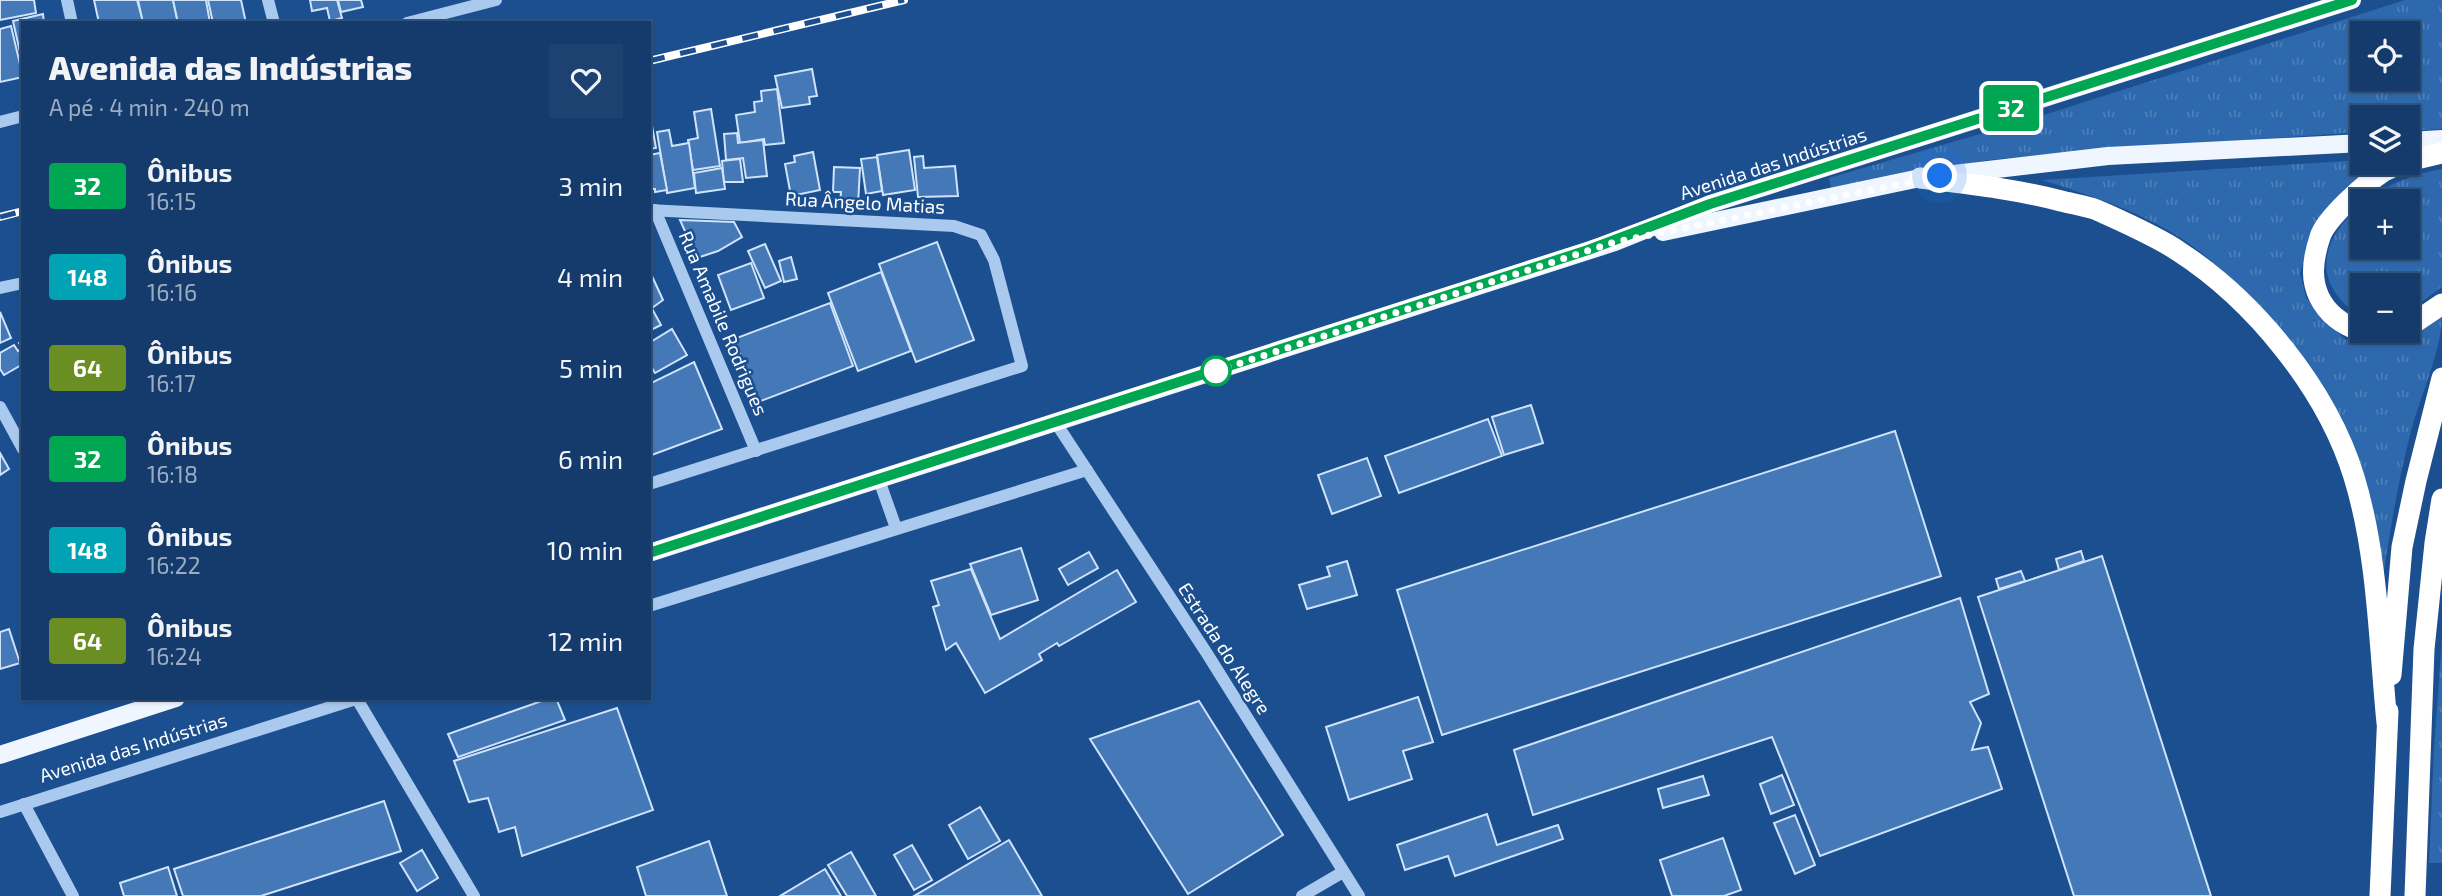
<!DOCTYPE html>
<html lang="pt">
<meta charset="utf-8">
<style>
:root{--surface:#143b6b;--page:#1d4271;--text:#f1f3f6;--muted:#9dadc1;--line:#33557e}
body{margin:0;font-family:"Exo 2",sans-serif;background:var(--page);color:var(--text);height:100vh;display:flex;flex-direction:column;font-size:26px;white-space:nowrap}
*{box-sizing:border-box;margin:0}
p{font-size:23px;color:var(--muted)}
.icon{flex:none;width:38px;height:38px;fill:none;stroke:currentColor;stroke-width:2;stroke-linecap:round;stroke-linejoin:round}
.map{position:relative;flex:1;overflow:hidden}
.drawer{position:absolute;left:21px;top:21px;width:630px;height:679px;display:flex;flex-direction:column;background:var(--surface);border-radius:0px;box-shadow:0 2px 5px #0004,0 0 0 2px var(--line)}
.drawer>*{flex:none}
.badge{padding:0 14px;border-radius:5px;font-size:24px;line-height:46px}
.controls{position:absolute;left:2350px;top:21px;display:grid;gap:14px}
.controls a{display:grid;place-items:center;width:70px;height:70px;border-radius:0px;background:var(--surface);box-shadow:0 2px 5px #0004,0 0 0 2px var(--line);font-size:35px}
.you{position:absolute;width:35px;height:35px;margin:-18px;border:5px solid #fff;border-radius:50%;background:#1a73e8;box-shadow:0 0 0 10px #1a73e833}
.map>.badge{position:absolute;translate:-50% -50%;box-shadow:0 0 0 4px #fff}
.round{display:grid;place-items:center;flex:none;width:74px;height:74px;border-radius:0px;background:var(--page)}
.summary{display:flex;align-items:center;justify-content:space-between;height:119px;padding:0 28px}
h1{font-size:33px;font-weight:800;line-height:52px}
ul{padding:0;list-style:none}
li{display:flex;align-items:center;gap:21px;height:91px;padding:0 28px}
li div{flex:1}
li b{display:block;font-size:26px}
li em{font-style:normal}
li .badge{min-width:77px;font-weight:700;text-align:center}
.map>svg:first-child{display:block}
.grass{fill:url(#grass-tufts);fill-rule:evenodd}
.building{fill:#4478b7;stroke:#cfe3fa;stroke-width:2}
.lines{fill:none;stroke-linecap:round;stroke-linejoin:round}
.minor{stroke:#a9c9ee;stroke-width:12}
.major{stroke:#f0f6ff;stroke-width:18}
.highway{stroke:#fff;stroke-width:21}
.rail-casing{stroke:#fff;stroke-width:8}
.rail{stroke:#1b4f8f;stroke-width:5;stroke-dasharray:16;stroke-linecap:butt}
.line-casing{stroke:#fff;stroke-width:16}
.line{stroke:#00a651;stroke-width:10}
.walk{stroke:#fff;stroke-width:7;stroke-dasharray:0 12.6}
.stop-dot{fill:#fff;stroke:#00a651;stroke-width:3.5}
.labels{text-anchor:middle;dominant-baseline:central;stroke-width:5;stroke-linejoin:round;paint-order:stroke}
.street-label{font-size:19px;fill:#fff;stroke:#1b4f8f}
</style>
<div class="map">
<svg width="2442" height="896" viewBox="0 0 2442 896">
<defs>
<pattern id="grass-tufts" width="24" height="20" patternUnits="userSpaceOnUse" patternTransform="scale(1.75)"><rect width="24" height="20" fill="#2e69ad"/><path d="M3 7l-1-3M5 7V3M7 7l1-3M15 17l-1-3M17 17v-4M19 17l1-3" fill="none" stroke="#4d80b9"/></pattern>
</defs>
<rect width="100%" height="100%" fill="#1b4f8f"/>
<g class="grass">
<path d="M 2405,0 L 2442,0 L 2442,129 L 2408,131 L 2408,117 L 2362,117 L 2362,132 L 2081,151 L 1989,160 L 1831,188 L 1829,178 L 2028,120 ZM 2362,33 L 2408,33 L 2408,79 L 2362,79 Z"/>
<path d="M 2362,160 L 2362,163 L 2386,163 L 2313,231 L 2300,273 L 2306,297 L 2319,315 L 2346,340 L 2384,344 L 2412,336 L 2442,316 C 2442,347 2422,393 2413,424 C 2399,475 2391,525 2383,577 C 2374,534 2369,483 2352,442 C 2324,371 2250,286 2188,243 C 2145,213 2092,196 2042,180 Z"/>
<path d="M 2442,169 L 2442,287 L 2408,312 L 2408,285 L 2362,285 L 2362,317 L 2360,316 C 2310,283 2320,239 2362,204 L 2362,247 L 2408,247 L 2408,201 L 2366,201 C 2388,183 2415,174 2442,169 Z"/>
<path d="M 2442,639 L 2442,863 L 2429,863 L 2434,748 Z"/>
</g>
<g class="building">
<path d="M 0,0 L 34,0 L 36,13 L 0,20 Z"/>
<path d="M 94,0 L 137,0 L 143,21 L 99,23 Z"/>
<path d="M 138,0 L 173,0 L 178,23 L 143,23 Z"/>
<path d="M 173,0 L 206,0 L 210,23 L 178,23 Z"/>
<path d="M 208,0 L 241,0 L 246,23 L 213,23 Z"/>
<path d="M 310,0 L 337,0 L 342,18 L 330,21 L 327,8 L 312,11 Z"/>
<path d="M 338,0 L 361,0 L 363,7 L 341,12 Z"/>
<path d="M 43,14 L 44,23 L 23,23 L 23,66 L 13,21 Z"/>
<path d="M 11,26 L 23,77 L 0,82 L 0,29 Z"/>
<path d="M 812,69 L 817,96 L 809,97 L 810,104 L 782,108 L 775,76 Z"/>
<path d="M 777,89 L 784,143 L 765,145 L 764,139 L 740,143 L 736,115 L 755,112 L 754,102 L 762,101 L 761,91 Z"/>
<path d="M 649,109 L 656,148 L 649,149 Z"/>
<path d="M 711,109 L 720,166 L 693,170 L 688,140 L 698,138 L 694,112 Z"/>
<path d="M 669,130 L 672,146 L 689,143 L 695,188 L 667,193 L 657,132 Z"/>
<path d="M 737,133 L 738,143 L 763,140 L 767,176 L 746,178 L 743,158 L 726,160 L 724,134 Z"/>
<path d="M 909,150 L 915,190 L 883,195 L 877,155 Z"/>
<path d="M 813,152 L 820,190 L 791,196 L 785,164 L 795,162 L 794,156 Z"/>
<path d="M 660,153 L 667,190 L 655,192 L 655,189 L 649,189 L 649,155 Z"/>
<path d="M 923,156 L 924,168 L 955,166 L 958,196 L 918,197 L 914,157 Z"/>
<path d="M 877,157 L 882,191 L 866,194 L 861,159 Z"/>
<path d="M 740,159 L 743,182 L 724,182 L 722,161 Z"/>
<path d="M 834,167 L 860,168 L 858,205 L 840,205 L 841,192 L 833,192 Z"/>
<path d="M 722,168 L 725,189 L 696,193 L 694,173 Z"/>
<path d="M 680,220 L 734,222 L 742,237 L 718,251 L 697,258 Z"/>
<path d="M 937,242 L 974,340 L 916,362 L 879,264 Z"/>
<path d="M 765,244 L 781,281 L 765,288 L 748,251 Z"/>
<path d="M 791,257 L 797,279 L 784,282 L 779,261 Z"/>
<path d="M 751,263 L 764,298 L 731,310 L 718,275 Z"/>
<path d="M 881,272 L 911,351 L 858,371 L 828,293 Z"/>
<path d="M 652,276 L 663,300 L 652,308 L 649,305 L 649,277 Z"/>
<path d="M 830,303 L 853,366 L 758,402 L 734,339 Z"/>
<path d="M 650,305 L 661,325 L 649,331 L 649,306 Z"/>
<path d="M 0,312 L 11,338 L 0,343 Z"/>
<path d="M 672,329 L 687,355 L 655,373 L 649,363 L 649,343 Z"/>
<path d="M 23,341 L 23,364 L 4,375 L 0,369 L 0,353 L 14,345 L 18,351 L 22,348 L 19,343 Z"/>
<path d="M 694,362 L 722,429 L 649,456 L 649,384 Z"/>
<path d="M 1531,405 L 1543,443 L 1504,455 L 1492,417 Z"/>
<path d="M 1488,419 L 1502,456 L 1399,493 L 1385,456 Z"/>
<path d="M 1895,431 L 1941,576 L 1442,735 L 1397,590 Z"/>
<path d="M 0,453 L 9,469 L 0,475 Z"/>
<path d="M 1367,458 L 1381,496 L 1332,514 L 1318,475 Z"/>
<path d="M 1021,548 L 1038,600 L 991,615 L 970,564 Z"/>
<path d="M 2081,551 L 2084,561 L 2059,570 L 2056,559 Z"/>
<path d="M 1089,552 L 1098,568 L 1068,585 L 1059,569 Z"/>
<path d="M 2102,556 L 2211,896 L 2074,896 L 1978,597 Z"/>
<path d="M 1347,561 L 1357,595 L 1307,609 L 1299,585 L 1330,576 L 1327,567 Z"/>
<path d="M 971,569 L 1000,639 L 1117,570 L 1136,602 L 1059,646 L 1057,643 L 1039,654 L 1042,660 L 985,693 L 956,643 L 946,650 L 933,607 L 939,605 L 931,581 Z"/>
<path d="M 2021,571 L 2025,581 L 1999,589 L 1996,579 Z"/>
<path d="M 1960,598 L 1989,694 L 1970,702 L 1981,723 L 1972,750 L 1988,747 L 2002,789 L 1820,856 L 1772,737 L 1533,815 L 1514,750 Z"/>
<path d="M 9,629 L 20,663 L 0,669 L 0,632 Z"/>
<path d="M 1418,697 L 1433,742 L 1403,751 L 1412,779 L 1349,800 L 1326,727 Z"/>
<path d="M 550,698 L 556,698 L 565,720 L 458,757 L 448,734 Z"/>
<path d="M 1199,701 L 1283,835 L 1188,894 L 1090,739 Z"/>
<path d="M 617,708 L 653,810 L 522,856 L 515,827 L 499,832 L 488,798 L 469,802 L 454,761 Z"/>
<path d="M 1782,775 L 1794,805 L 1771,814 L 1760,784 Z"/>
<path d="M 1703,776 L 1709,795 L 1663,808 L 1658,789 Z"/>
<path d="M 384,801 L 401,851 L 261,896 L 183,896 L 174,869 Z"/>
<path d="M 980,807 L 1000,841 L 968,859 L 949,825 Z"/>
<path d="M 1487,814 L 1497,845 L 1558,825 L 1563,839 L 1455,876 L 1448,856 L 1405,870 L 1397,845 Z"/>
<path d="M 1795,815 L 1815,865 L 1795,874 L 1774,823 Z"/>
<path d="M 1723,838 L 1741,890 L 1724,896 L 1672,896 L 1660,860 Z"/>
<path d="M 1009,840 L 1042,896 L 914,896 Z"/>
<path d="M 709,841 L 727,896 L 646,896 L 637,867 Z"/>
<path d="M 912,845 L 932,880 L 914,890 L 894,855 Z"/>
<path d="M 422,850 L 438,878 L 417,891 L 400,863 Z"/>
<path d="M 851,852 L 876,896 L 847,896 L 828,865 Z"/>
<path d="M 168,867 L 177,896 L 124,896 L 120,883 Z"/>
<path d="M 825,869 L 841,896 L 780,896 Z"/>
</g>
<g class="lines">
<g class="minor">
<path d="M 67,0 L 72,23"/>
<path d="M 268,0 L 274,23"/>
<path d="M 407,23 L 496,0"/>
<path d="M 0,122 L 23,116"/>
<path d="M 649,210 L 954,226 L 981,235 L 994,260 L 1022,366 L 649,484"/>
<path d="M 655,210 L 756,451"/>
<path d="M 0,288 L 23,283"/>
<path d="M 0,407 L 23,449"/>
<path d="M 1056,423 L 1206,652 L 1359,896"/>
<path d="M 879,480 L 896,528"/>
<path d="M 649,606 L 1087,470"/>
<path d="M 357,699 L 474,896"/>
<path d="M 24,804 L 73,896"/>
<path d="M 0,812 L 359,698"/>
<path d="M 1302,896 L 1343,872"/>
</g>
<g class="major">
<path d="M 2408,141 L 2442,139"/>
<path d="M 1663,232 L 1920,178 L 2108,156 L 2362,143"/>
<path d="M 649,553 L 1615,242 L 1710,204 L 2352,0"/>
<path d="M 0,755 L 176,698"/>
</g>
<g class="highway">
<path d="M 2408,161 L 2442,153"/>
<path d="M 1920,178 C 1968,184 2015,189 2061,201 C 2073,204 2086,206 2097,210 C 2121,221 2156,236 2178,251 C 2254,300 2327,389 2354,477 C 2378,555 2379,642 2387,723"/>
<path d="M 2408,327 L 2442,304"/>
<path d="M 2396,331 C 2364,341 2323,320 2315,285 C 2311,269 2315,252 2320,237 C 2326,218 2366,183 2384,171 C 2390,168 2397,165 2404,163"/>
<path d="M 2391,675 L 2402,547 L 2416,481 L 2442,378"/>
<path d="M 2380,896 L 2388,711"/>
<path d="M 2415,896 L 2424,649 L 2435,543 L 2442,499"/>
</g>
<defs>
<g id="rail">
<path d="M 649,61 L 904,0"/>
<path d="M 0,217 L 23,211"/>
</g>
</defs>
<use href="#rail" class="rail-casing"/>
<use href="#rail" class="rail"/>
</g>
<g class="lines">
<defs>
<path id="line" d="M 649,553 L 1588,250 L 1710,204 L 2352,0"/>
</defs>
<use href="#line" class="line-casing"/>
<use href="#line" class="line"/>
<path class="walk" d="M 1216,371 L 1615,242 L 1940,176"/>
</g>
<circle class="stop-dot" cx="1216" cy="371" r="14"/>
<g class="labels">
<g class="street-label">
<text transform="translate(1773 163) rotate(-18)">Avenida das Indústrias</text>
<text transform="translate(865 202) rotate(3)">Rua Ângelo Matias</text>
<text transform="translate(724 323) rotate(67)">Rua Amabile Rodrigues</text>
<text transform="translate(1225 648) rotate(57)">Estrada do Alegre</text>
<text transform="translate(133 747) rotate(-17)">Avenida das Indústrias</text>
</g>
</g>
</svg>
<div class="controls">
<a><svg class="icon" aria-label="locate" viewBox="0 0 24 24"><circle cx="12" cy="12" r="6"/><path d="M12 2v4M12 18v4M2 12h4M18 12h4"/></svg></a>
<a><svg class="icon" aria-label="layers" viewBox="0 0 24 24"><path d="M12 4l9 5-9 5-9-5zM3 14l9 5 9-5"/></svg></a>
<a>+</a>
<a>−</a>
</div>
<div class="you" style="left:1940px;top:176px"></div>
<b class="badge" style="left:2011px;top:108px;background:#00a651;color:#fff">32</b>
<section class="drawer">
<div class="summary"><div><h1>Avenida das Indústrias</h1><p>A pé · 4 min · 240 m</p></div><a class="round"><svg class="icon" aria-label="heart" viewBox="0 0 24 24"><path d="M12 20l-8-8c-3-5 5-10 8-4 3-6 11-1 8 4z"/></svg></a></div>
<ul>
<li><span class="badge" style="background:#00a651;color:#fff">32</span><div><b>Ônibus</b><p>16:15</p></div><em>3 min</em></li>
<li><span class="badge" style="background:#00a3b4;color:#fff">148</span><div><b>Ônibus</b><p>16:16</p></div><em>4 min</em></li>
<li><span class="badge" style="background:#6b8e23;color:#fff">64</span><div><b>Ônibus</b><p>16:17</p></div><em>5 min</em></li>
<li><span class="badge" style="background:#00a651;color:#fff">32</span><div><b>Ônibus</b><p>16:18</p></div><em>6 min</em></li>
<li><span class="badge" style="background:#00a3b4;color:#fff">148</span><div><b>Ônibus</b><p>16:22</p></div><em>10 min</em></li>
<li><span class="badge" style="background:#6b8e23;color:#fff">64</span><div><b>Ônibus</b><p>16:24</p></div><em>12 min</em></li>
</ul>
</section>
</div>
